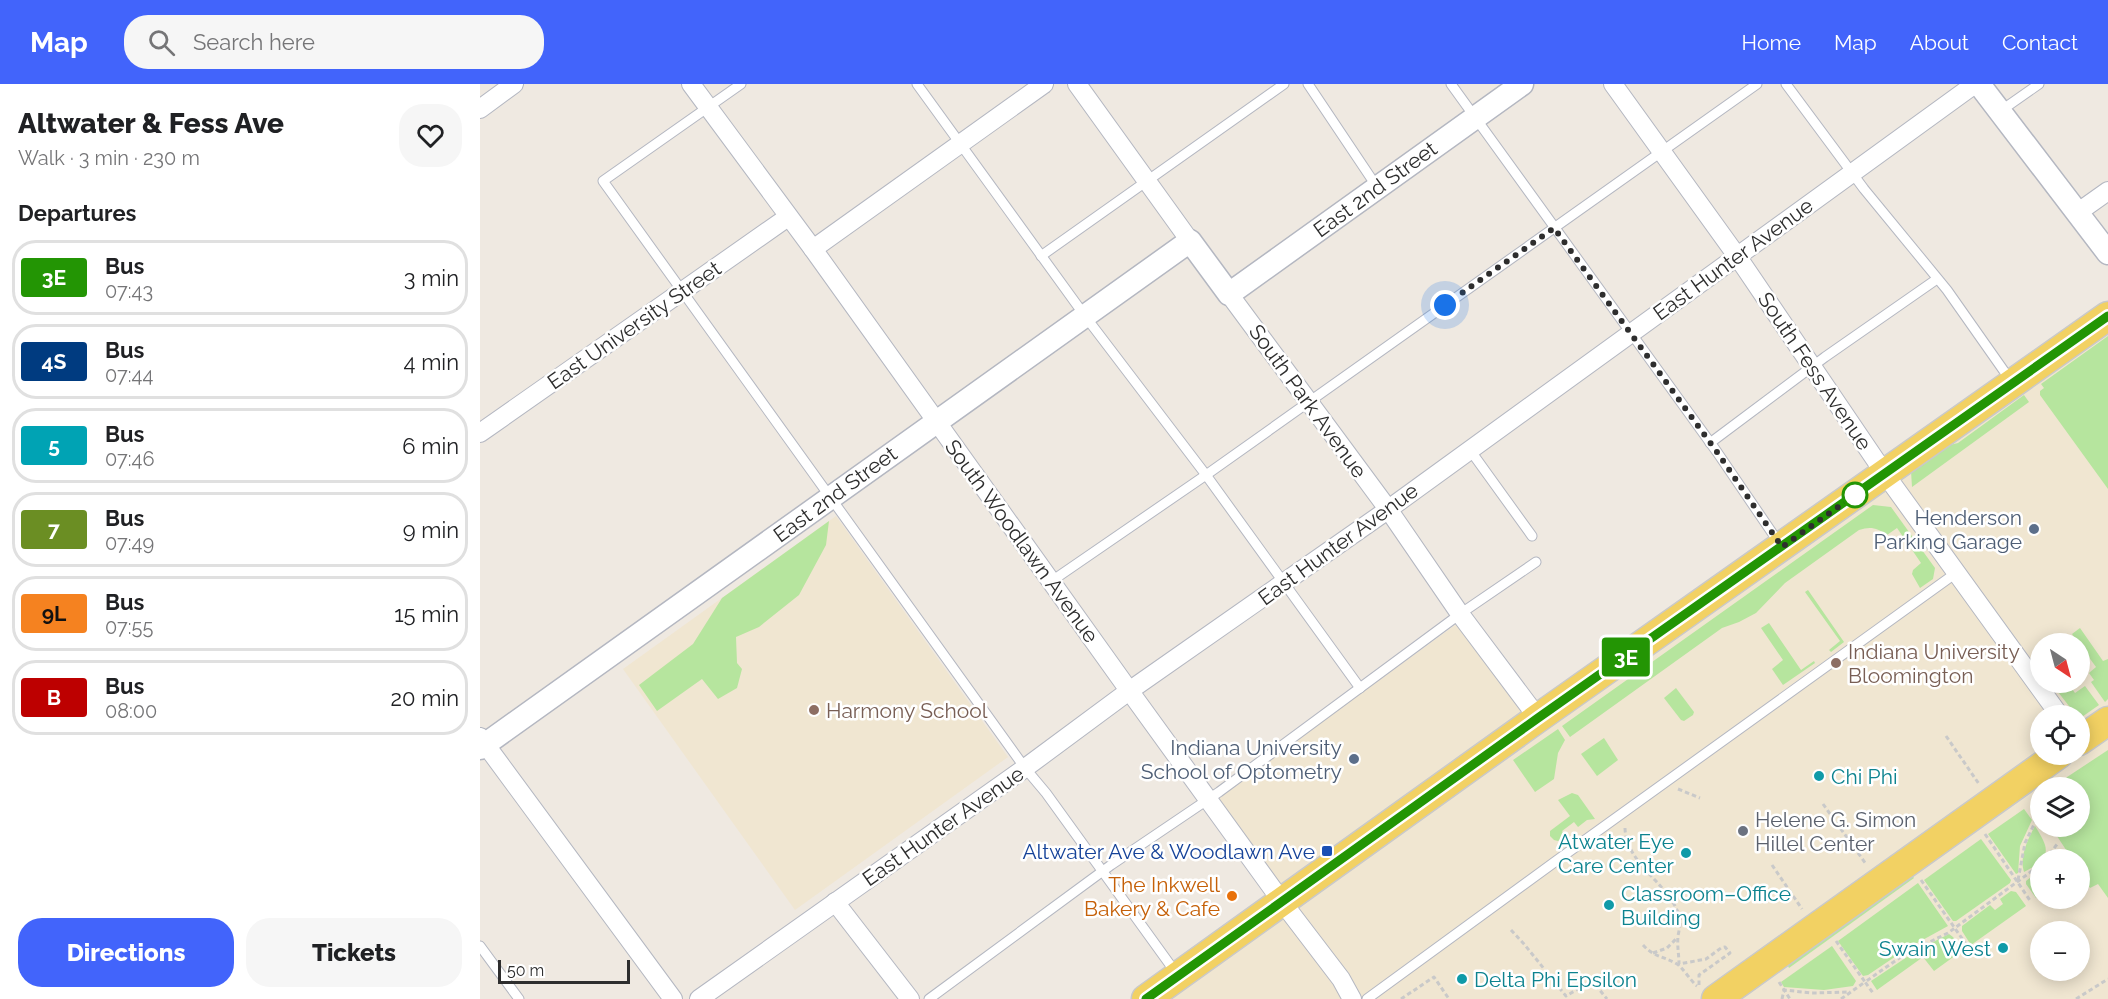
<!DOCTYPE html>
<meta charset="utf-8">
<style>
:root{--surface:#fff;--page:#f6f6f6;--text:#202124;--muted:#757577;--line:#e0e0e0;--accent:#4264fb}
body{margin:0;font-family:Raleway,sans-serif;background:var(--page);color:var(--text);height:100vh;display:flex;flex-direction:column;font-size:22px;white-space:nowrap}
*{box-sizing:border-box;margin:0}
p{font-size:20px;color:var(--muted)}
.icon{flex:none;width:33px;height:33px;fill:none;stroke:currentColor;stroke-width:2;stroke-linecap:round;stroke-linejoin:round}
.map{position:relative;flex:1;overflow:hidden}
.panel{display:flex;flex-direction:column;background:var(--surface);width:480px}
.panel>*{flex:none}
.badge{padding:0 12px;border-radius:4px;font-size:21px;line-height:39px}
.needle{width:39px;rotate:144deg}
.buttons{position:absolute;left:1550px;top:549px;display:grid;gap:12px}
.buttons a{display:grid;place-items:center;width:60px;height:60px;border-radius:50%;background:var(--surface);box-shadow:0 3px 15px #0003;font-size:30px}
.scale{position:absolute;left:18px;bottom:15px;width:132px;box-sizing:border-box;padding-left:6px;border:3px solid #2e2e2e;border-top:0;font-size:16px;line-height:21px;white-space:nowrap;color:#2e2e2e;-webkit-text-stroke:4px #fff;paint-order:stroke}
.you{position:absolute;width:30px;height:30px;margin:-15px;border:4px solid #fff;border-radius:50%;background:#1a73e8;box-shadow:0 0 0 9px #1a73e833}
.map>.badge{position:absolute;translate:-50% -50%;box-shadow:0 0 0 3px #fff}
h2{padding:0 18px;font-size:22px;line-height:54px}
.round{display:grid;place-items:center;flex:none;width:63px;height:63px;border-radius:24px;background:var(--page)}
.summary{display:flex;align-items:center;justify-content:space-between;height:102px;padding:0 18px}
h1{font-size:28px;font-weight:800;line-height:45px}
.button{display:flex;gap:12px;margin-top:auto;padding:12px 18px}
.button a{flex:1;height:69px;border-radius:24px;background:var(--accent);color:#fff;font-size:24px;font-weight:800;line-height:69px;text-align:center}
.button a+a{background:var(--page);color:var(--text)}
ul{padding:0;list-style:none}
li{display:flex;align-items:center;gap:18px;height:75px;margin:0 12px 9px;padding:0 6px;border:3px solid var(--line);border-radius:24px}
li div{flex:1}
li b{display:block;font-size:22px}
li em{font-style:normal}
li .badge{min-width:66px;font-weight:700;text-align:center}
header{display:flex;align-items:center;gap:36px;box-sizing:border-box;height:84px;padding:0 30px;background:var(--accent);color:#fff}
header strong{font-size:28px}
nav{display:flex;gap:33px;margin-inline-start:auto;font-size:21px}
.search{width:420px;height:54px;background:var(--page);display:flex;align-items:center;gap:15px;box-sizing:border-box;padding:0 21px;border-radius:24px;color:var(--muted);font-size:22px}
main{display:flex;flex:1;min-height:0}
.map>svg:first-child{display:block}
.education{fill:#f0e6d1;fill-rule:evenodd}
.green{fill:#b6e59e}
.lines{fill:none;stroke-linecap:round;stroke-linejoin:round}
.service-casing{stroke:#b4b7c1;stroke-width:11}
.minor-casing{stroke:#b4b7c1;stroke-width:20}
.tertiary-casing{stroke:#b4b7c1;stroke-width:25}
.primary-casing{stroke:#c9c9c9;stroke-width:31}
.path{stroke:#c9c9c9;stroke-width:3;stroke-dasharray:4.5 3;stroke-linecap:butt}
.service{stroke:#fff;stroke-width:9}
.minor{stroke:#fff;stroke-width:18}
.tertiary{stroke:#fff;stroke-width:22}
.primary{stroke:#f2d163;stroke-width:28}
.line-casing{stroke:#fff;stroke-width:14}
.line{stroke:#239504;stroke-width:9}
.walk{stroke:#2e2e2e;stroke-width:6;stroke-dasharray:0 10.8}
.stop-dot{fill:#fff;stroke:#239504;stroke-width:3}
.service-dot{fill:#5c6f8a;stroke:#fff;stroke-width:2}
.education-dot{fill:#8d6e63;stroke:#fff;stroke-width:2}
.culture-dot{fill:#0f9aa8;stroke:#fff;stroke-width:2}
.worship-dot{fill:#6b7280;stroke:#fff;stroke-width:2}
.transit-dot{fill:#1a4fb4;stroke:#fff;stroke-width:2}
.food-dot{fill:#e8710a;stroke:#fff;stroke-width:2}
.labels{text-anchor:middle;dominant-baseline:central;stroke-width:5;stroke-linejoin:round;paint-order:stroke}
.street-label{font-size:21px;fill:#2e2e2e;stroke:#fff}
.service-label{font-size:21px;fill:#4e5e75;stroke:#fff;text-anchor:end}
.education-label{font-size:21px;fill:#785e54;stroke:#fff;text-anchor:start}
.culture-label{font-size:21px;fill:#0d838f;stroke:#fff;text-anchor:start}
.worship-label{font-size:21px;fill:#5b616d;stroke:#fff;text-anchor:start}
.transit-label{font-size:21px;fill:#164399;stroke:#fff;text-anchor:end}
.food-label{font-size:21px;fill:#c56008;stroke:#fff;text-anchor:end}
</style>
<header>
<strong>Map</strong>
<div class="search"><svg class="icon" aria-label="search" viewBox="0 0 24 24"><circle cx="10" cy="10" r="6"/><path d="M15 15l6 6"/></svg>Search here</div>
<nav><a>Home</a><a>Map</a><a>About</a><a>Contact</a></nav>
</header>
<main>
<section class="panel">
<div class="summary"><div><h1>Altwater &amp; Fess Ave</h1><p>Walk · 3 min · 230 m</p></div><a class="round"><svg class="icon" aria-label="heart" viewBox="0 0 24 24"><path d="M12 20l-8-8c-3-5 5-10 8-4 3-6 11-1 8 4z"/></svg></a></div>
<h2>Departures</h2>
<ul>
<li><span class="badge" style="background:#239504;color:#fff">3E</span><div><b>Bus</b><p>07:43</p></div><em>3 min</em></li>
<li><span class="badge" style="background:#003b80;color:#fff">4S</span><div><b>Bus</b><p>07:44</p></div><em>4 min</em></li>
<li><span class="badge" style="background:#00a3b4;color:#fff">5</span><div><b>Bus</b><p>07:46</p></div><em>6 min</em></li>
<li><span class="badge" style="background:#6b8e23;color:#fff">7</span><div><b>Bus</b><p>07:49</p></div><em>9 min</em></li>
<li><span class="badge" style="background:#f58220;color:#111">9L</span><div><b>Bus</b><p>07:55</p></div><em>15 min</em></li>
<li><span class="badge" style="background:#bd0000;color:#fff">B</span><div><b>Bus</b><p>08:00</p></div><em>20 min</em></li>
</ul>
<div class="button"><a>Directions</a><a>Tickets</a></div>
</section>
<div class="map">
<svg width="1628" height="915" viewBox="0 0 1628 915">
<rect width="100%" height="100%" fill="#efe9e1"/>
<g class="education">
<path d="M 1628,244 L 1628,915 L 678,915 L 812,820 L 735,715 L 978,539 L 1056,646 ZM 1560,560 L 1599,560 L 1599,598 L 1560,598 ZM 1560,632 L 1599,632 L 1599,670 L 1560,670 ZM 1560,704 L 1599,704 L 1599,742 L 1560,742 ZM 1560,776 L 1599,776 L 1599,814 L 1560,814 ZM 1560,848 L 1599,848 L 1599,886 L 1560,886 Z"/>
<path d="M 356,432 L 528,673 L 315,826 L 143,585 Z"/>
</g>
<g class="green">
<path d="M 1628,252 L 1628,405 L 1560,311 L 1560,307 L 1564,304 L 1561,300 Z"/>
<path d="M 1544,311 L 1549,318 L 1432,403 L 1431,387 L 1466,362 L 1478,359 Z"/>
<path d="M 1393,421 L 1411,423 L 1455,484 L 1453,495 L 1440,504 L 1432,490 L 1433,486 L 1441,479 L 1417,444 L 1407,451 C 1397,444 1391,442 1379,446 L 1305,499 L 1276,529 L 1259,538 L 1242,544 L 1090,653 L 1082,642 Z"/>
<path d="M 349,437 L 346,461 L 319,511 L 279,543 L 256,553 L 257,579 L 262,585 L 257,604 L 238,615 L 222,595 L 177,627 L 159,601 L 213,560 L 242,514 Z"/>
<path d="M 1328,506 L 1364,558 L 1351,568 L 1349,566 L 1360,557 L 1325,508 Z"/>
<path d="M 1289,539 L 1321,586 L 1334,577 L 1335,579 L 1303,601 L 1292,585 L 1303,576 L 1281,544 Z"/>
<path d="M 1600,544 L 1623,577 L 1628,575 L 1628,615 L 1625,618 L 1611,598 L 1614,596 L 1609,589 L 1616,583 L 1592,550 Z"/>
<path d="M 1571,599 L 1576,599 L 1583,608 L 1590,602 L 1595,609 L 1605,602 L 1619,621 L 1599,635 L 1599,632 L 1596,631 Z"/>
<path d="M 1196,604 L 1214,628 L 1213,631 L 1204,637 L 1201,636 L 1184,614 Z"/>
<path d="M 1078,645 L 1085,656 L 1078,669 L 1074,695 L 1055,708 L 1033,676 Z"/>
<path d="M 1124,654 L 1138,676 L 1117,692 L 1101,670 Z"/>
<path d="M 1628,666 L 1628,814 L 1618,800 L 1610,804 L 1599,786 L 1599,776 L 1592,775 L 1571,743 L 1599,742 L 1599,704 L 1572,703 Z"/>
<path d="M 1092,709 L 1098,711 L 1115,735 L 1107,736 L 1098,743 L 1094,738 L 1082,747 L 1085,752 L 1078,757 L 1074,756 L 1070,752 L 1070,747 L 1090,732 L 1078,716 Z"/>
<path d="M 1544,725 L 1552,736 L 1540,762 L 1538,789 L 1536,790 L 1508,750 Z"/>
<path d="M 1555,742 C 1570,766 1572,773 1544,788 C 1539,773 1548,755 1555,742 Z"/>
<path d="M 1501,755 L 1531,796 L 1530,799 L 1476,837 L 1473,837 L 1444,796 Z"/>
<path d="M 1560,786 L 1560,811 L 1556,814 L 1546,800 L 1546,797 Z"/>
<path d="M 1431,790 L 1434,794 L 1309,884 L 1307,880 Z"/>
<path d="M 1438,799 L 1468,842 L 1428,864 L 1388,891 L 1383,892 L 1358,857 Z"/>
<path d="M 1531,807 L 1536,808 L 1546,822 L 1491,861 L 1482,847 L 1482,842 L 1510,821 L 1515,826 L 1523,820 L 1520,815 Z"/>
<path d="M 1469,850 L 1473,853 L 1483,866 L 1454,887 L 1443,873 L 1397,906 L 1391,897 L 1439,865 Z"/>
<path d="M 1352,862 L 1376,897 L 1373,902 L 1344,906 L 1304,903 L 1301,898 Z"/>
</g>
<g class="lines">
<defs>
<g id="service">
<path d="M 261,0 L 123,97 L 545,684 L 566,709 L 696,889"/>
<path d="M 437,0 L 605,232 L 726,391 L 880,604"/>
<path d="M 828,0 L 897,103"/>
<path d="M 971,0 L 1237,368 L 1299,459"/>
<path d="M 1306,0 L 1384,105 L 1467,206 L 1531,297"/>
<path d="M 1519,28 L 1559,0"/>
<path d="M 561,172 L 804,0"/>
<path d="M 1230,359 L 1345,273 L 1457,195"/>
<path d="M 990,366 L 1052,452"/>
<path d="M 579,492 L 726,391 L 1277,0"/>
<path d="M 0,862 L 39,915"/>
<path d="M 449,915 L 631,781 L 739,708 L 980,530 L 1056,478"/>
<path d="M 887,915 L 1076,777 L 1476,489"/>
</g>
<g id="minor">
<path d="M 211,0 L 333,165 L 643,598 L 803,819 L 861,895 L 872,915"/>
<path d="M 597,0 L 710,157"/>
<path d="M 1133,0 L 1257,172 L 1405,390 L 1580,632"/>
<path d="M 0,25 L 34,0"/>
<path d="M 1597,129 L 1628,107"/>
<path d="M 333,165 L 564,0"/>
<path d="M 749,210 L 908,425 L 980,530 L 1058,634"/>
<path d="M 0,349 L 308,133"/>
<path d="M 0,653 L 193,915"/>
<path d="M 355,818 L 430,915"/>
<path d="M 219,915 L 545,684 L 649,607 L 899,432 L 1495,0"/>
</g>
<g id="tertiary">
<path d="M 1499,0 L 1628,169"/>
<path d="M 0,664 L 710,157 L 749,210 L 1042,0"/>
</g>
<g id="primary">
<path d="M 1599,657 L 1628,637"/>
<path d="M 666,915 L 1058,634 L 1628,232"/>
<path d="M 1236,915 L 1579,670"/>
</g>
</defs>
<use href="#service" class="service-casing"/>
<use href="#minor" class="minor-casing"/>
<use href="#tertiary" class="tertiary-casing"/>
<use href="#primary" class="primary-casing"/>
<g class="path">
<path d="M 1466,652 L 1499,700"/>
<path d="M 1198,705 L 1220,714"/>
<path d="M 1343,720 L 1386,780"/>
<path d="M 1145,744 C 1146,781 1190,799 1200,834 C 1201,840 1199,846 1198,852 C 1197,862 1199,871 1199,880 L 1226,875 L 1241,864 L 1245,863 L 1250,869 L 1219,891 L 1219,901"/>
<path d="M 1505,750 L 1551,818"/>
<path d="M 1565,776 L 1578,759"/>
<path d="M 1292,781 L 1322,825"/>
<path d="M 1441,796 L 1488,863"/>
<path d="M 1538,796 L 1545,759 L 1559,730"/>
<path d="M 1031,846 L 1044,860 L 1086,912 L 1108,899 L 1114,899 L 1127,915"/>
<path d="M 1356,857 L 1385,898 L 1425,870 L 1468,849 L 1560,781"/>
<path d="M 1163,861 C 1175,874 1184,872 1197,880 C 1202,883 1211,897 1217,902"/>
<path d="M 1173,869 L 1187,864 L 1197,854"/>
<path d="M 1299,898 L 1310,915"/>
<path d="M 921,915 L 954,893 L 969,915"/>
<path d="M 1302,915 L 1304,906 L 1332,909 L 1370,908"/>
<path d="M 1361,915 L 1385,898 L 1393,909"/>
<path d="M 1596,915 L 1628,895"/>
</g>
<use href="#service" class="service"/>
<use href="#minor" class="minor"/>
<use href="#tertiary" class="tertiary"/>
<use href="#primary" class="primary"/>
</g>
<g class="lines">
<defs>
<path id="line" d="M 666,915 L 1058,634 L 1628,232"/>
</defs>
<use href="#line" class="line-casing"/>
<use href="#line" class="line"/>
<path class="walk" d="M 965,221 L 1074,144 L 1237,368 L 1302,463 L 1375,411"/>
</g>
<circle class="stop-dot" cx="1375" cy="411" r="12"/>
<g class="service-dot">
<circle cx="1554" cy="445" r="6"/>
<circle cx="874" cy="675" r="6"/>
</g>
<g class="education-dot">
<circle cx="1356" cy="579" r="6"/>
<circle cx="334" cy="626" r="6"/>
</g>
<g class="culture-dot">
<circle cx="1339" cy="692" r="6"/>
<circle cx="1206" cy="769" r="6"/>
<circle cx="1129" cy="821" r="6"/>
<circle cx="1523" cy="864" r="6"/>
<circle cx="982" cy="895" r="6"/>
</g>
<circle class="worship-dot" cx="1263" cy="747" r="6"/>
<rect class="transit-dot" x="841" y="761" width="12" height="12" rx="3"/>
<circle class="food-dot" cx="752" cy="812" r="6"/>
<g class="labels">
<g class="street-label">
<text transform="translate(895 105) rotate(-36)">East 2nd Street</text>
<text transform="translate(1253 175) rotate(-36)">East Hunter Avenue</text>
<text transform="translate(154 241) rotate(-35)">East University Street</text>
<text transform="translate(1335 287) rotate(56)">South Fess Avenue</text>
<text transform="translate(828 317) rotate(54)">South Park Avenue</text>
<text transform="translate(355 410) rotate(-36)">East 2nd Street</text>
<text transform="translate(542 457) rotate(54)">South Woodlawn Avenue</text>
<text transform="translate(858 460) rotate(-36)">East Hunter Avenue</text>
<text transform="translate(463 742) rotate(-35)">East Hunter Avenue</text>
</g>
<g class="service-label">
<text x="1542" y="433">Henderson<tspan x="1542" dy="24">Parking Garage</tspan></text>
<text x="862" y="663">Indiana University<tspan x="862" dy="24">School of Optometry</tspan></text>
</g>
<g class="education-label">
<text x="1368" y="567">Indiana University<tspan x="1368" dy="24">Bloomington</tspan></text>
<text x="346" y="626">Harmony School</text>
</g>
<g class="culture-label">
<text x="1351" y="692">Chi Phi</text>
<text x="1194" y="757" text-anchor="end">Atwater Eye<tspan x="1194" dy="24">Care Center</tspan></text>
<text x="1141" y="809">Classroom–Office<tspan x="1141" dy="24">Building</tspan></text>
<text x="1511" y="864" text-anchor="end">Swain West</text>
<text x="994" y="895">Delta Phi Epsilon</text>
</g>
<g class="worship-label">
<text x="1275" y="735">Helene G. Simon<tspan x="1275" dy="24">Hillel Center</tspan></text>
</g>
<g class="transit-label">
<text x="835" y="767">Altwater Ave &amp; Woodlawn Ave</text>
</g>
<g class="food-label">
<text x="740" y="800">The Inkwell<tspan x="740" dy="24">Bakery &amp; Cafe</tspan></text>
</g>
</g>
</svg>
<div class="buttons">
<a><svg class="needle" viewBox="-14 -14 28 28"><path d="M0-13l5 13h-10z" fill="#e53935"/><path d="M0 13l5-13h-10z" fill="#757577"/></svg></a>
<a><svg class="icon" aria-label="locate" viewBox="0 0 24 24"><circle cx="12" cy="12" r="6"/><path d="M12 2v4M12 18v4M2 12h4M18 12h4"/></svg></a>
<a><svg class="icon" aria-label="layers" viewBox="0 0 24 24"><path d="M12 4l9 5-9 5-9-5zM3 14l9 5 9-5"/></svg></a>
<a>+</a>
<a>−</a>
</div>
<div class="scale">50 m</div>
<div class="you" style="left:965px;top:221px"></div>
<b class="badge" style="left:1146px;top:573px;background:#239504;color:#fff">3E</b>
</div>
</main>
